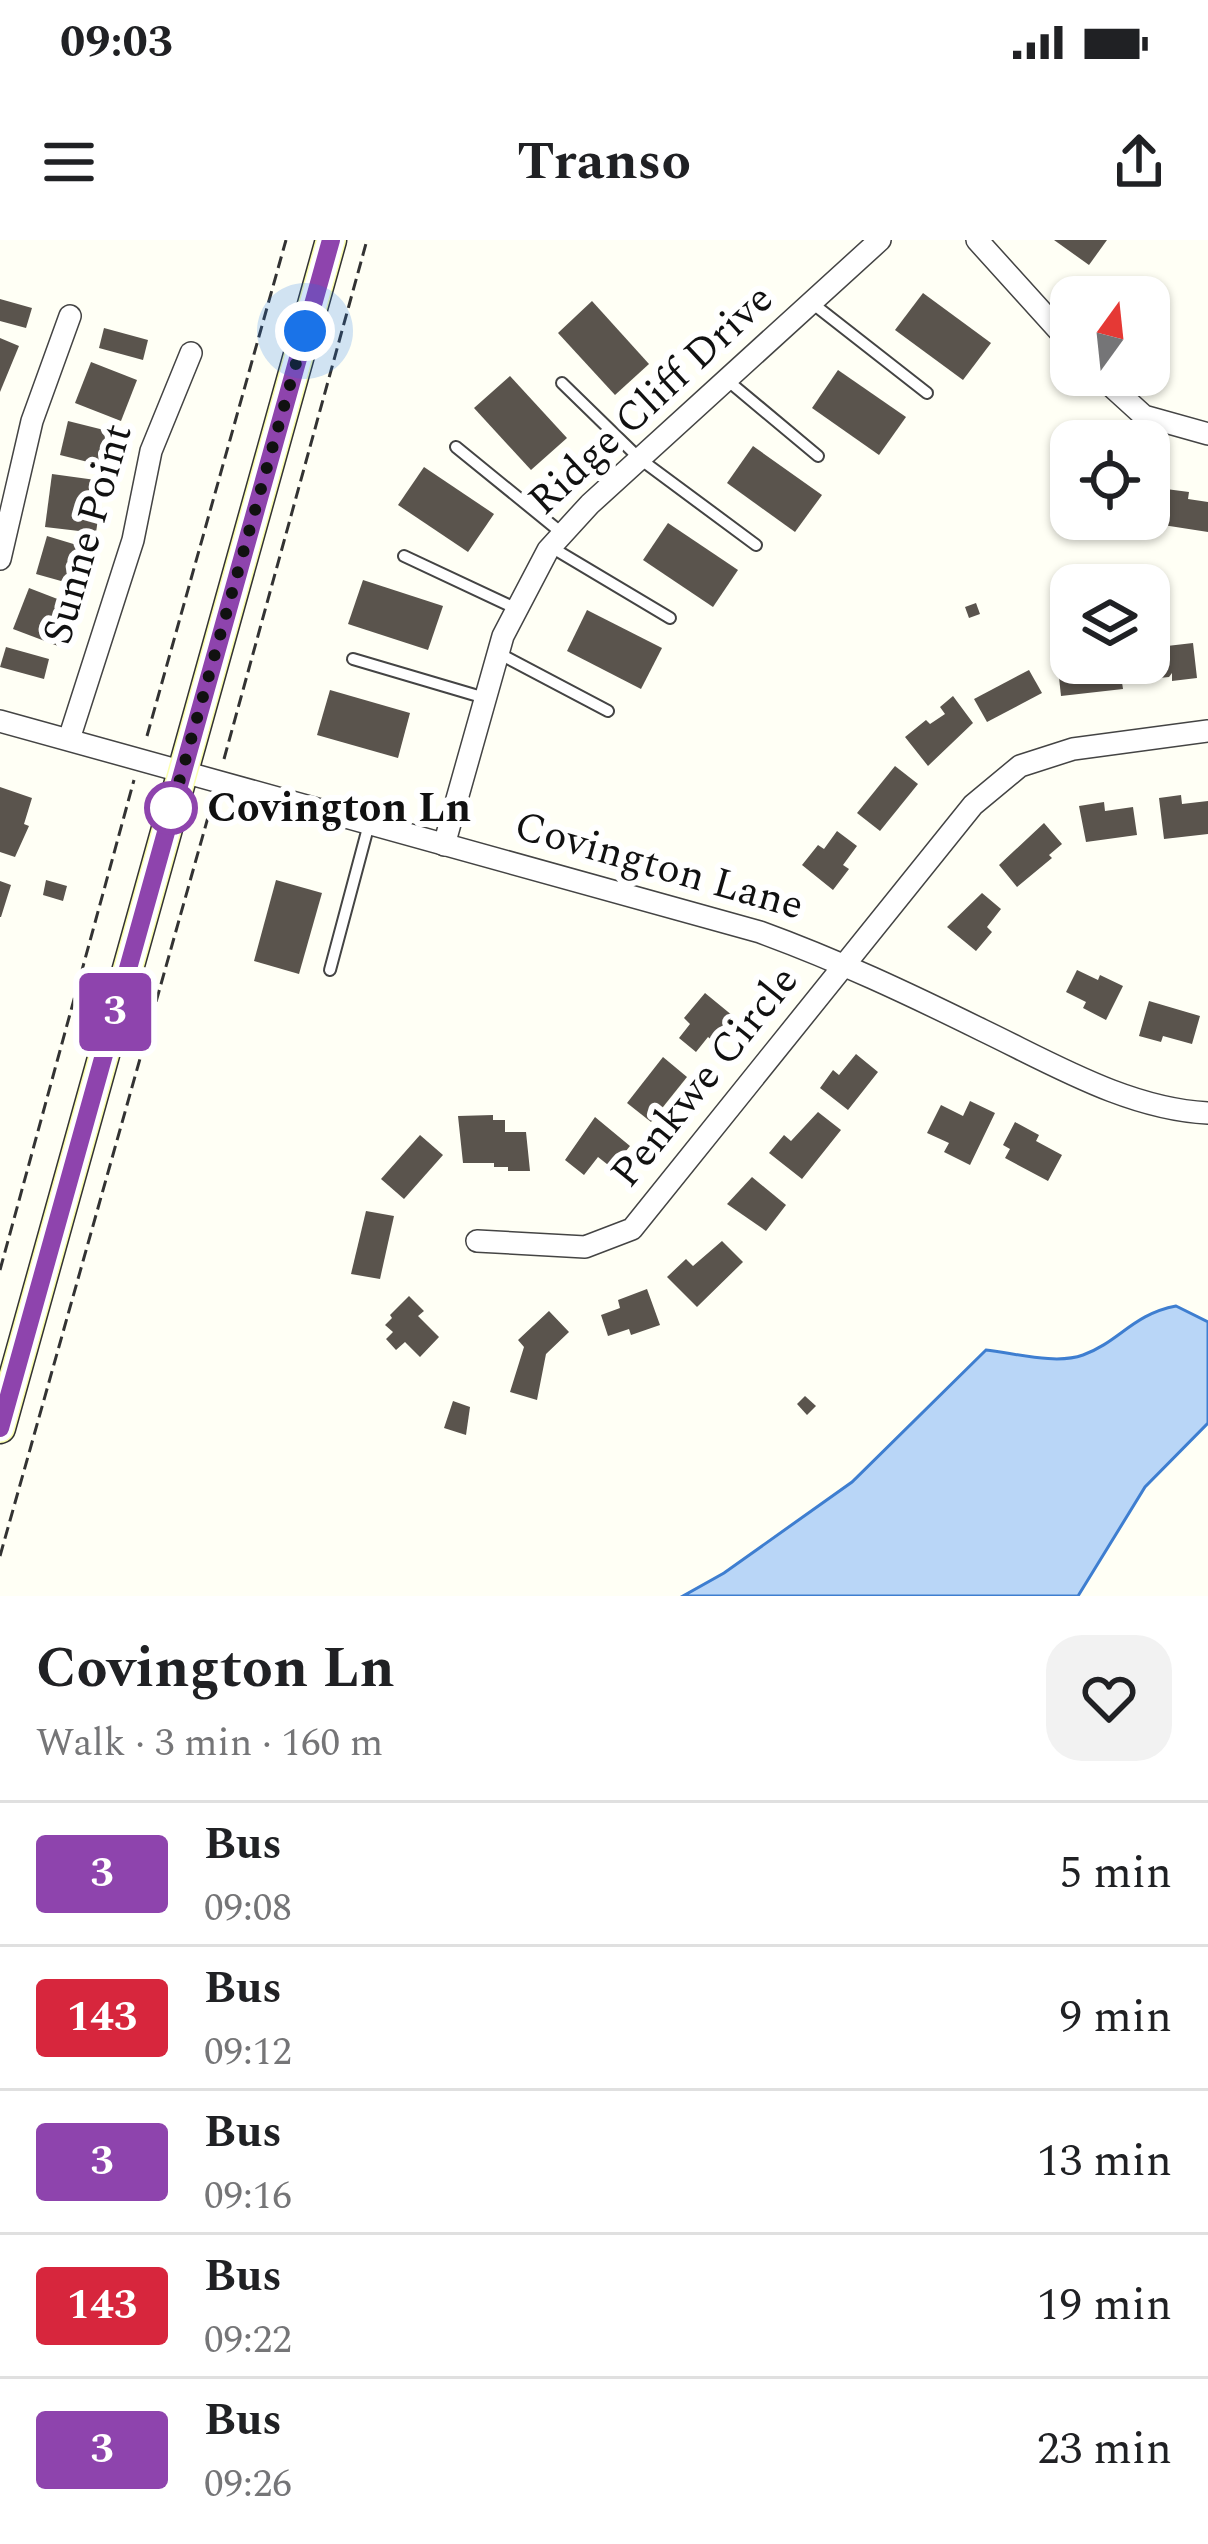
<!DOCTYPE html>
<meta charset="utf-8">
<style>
:root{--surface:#fff;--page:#f2f2f2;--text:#202124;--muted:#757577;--line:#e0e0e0}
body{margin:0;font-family:Spectral,serif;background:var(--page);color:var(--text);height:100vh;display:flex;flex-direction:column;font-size:45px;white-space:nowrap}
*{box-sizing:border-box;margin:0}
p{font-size:39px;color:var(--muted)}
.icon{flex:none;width:66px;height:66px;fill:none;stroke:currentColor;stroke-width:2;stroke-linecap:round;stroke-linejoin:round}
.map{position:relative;height:1356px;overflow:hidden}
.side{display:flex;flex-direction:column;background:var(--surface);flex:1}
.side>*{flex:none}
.badge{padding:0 24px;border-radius:9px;font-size:42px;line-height:78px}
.needle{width:78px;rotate:15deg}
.buttons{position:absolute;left:1050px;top:36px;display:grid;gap:24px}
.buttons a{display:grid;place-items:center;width:120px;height:120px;border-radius:24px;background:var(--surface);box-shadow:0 3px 9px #0004;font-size:60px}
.you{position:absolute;width:60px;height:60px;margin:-30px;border:9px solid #fff;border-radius:50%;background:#1a73e8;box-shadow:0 0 0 18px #1a73e833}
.map>.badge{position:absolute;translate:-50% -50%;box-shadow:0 0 0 6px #fff}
.round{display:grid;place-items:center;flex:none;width:126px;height:126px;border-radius:36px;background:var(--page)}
.overview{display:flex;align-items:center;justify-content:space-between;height:204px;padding:0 36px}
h1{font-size:57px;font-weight:700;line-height:90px}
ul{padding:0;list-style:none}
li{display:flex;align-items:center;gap:36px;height:144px;padding:0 36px;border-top:3px solid var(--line)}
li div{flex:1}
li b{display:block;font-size:45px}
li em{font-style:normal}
li .badge{min-width:132px;font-weight:700;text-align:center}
.status{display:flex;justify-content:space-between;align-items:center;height:84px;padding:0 60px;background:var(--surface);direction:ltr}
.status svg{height:33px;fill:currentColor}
header{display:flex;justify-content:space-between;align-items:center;height:156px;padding:0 36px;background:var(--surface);font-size:54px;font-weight:700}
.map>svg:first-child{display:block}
.water{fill:#b9d6f7;stroke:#3e7ed0;stroke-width:3}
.building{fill:#5a544d}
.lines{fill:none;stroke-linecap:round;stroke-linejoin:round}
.lane-casing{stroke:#444;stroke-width:14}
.street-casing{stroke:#444;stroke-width:24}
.secondary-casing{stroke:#333;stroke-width:33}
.path{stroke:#333;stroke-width:3;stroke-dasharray:12 6;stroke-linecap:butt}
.lane{stroke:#fff;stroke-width:10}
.street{stroke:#fff;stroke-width:21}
.secondary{stroke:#fbffb0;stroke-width:30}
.line-casing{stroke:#fff;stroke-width:27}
.line{stroke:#8e44ad;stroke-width:18}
.walk{stroke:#111;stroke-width:12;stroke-dasharray:0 21.6}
.stop-dot{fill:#fff;stroke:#8e44ad;stroke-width:6}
.labels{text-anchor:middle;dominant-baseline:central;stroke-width:12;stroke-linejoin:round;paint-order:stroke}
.street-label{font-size:42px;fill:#111;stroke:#fff}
.stop-label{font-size:42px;font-weight:bold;fill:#111;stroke:#fff;text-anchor:start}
</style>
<div class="status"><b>09:03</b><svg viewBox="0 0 49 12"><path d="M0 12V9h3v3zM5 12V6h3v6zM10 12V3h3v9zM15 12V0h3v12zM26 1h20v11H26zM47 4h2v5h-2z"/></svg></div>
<header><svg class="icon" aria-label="menu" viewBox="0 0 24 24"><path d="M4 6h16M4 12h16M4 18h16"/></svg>Transo<svg class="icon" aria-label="share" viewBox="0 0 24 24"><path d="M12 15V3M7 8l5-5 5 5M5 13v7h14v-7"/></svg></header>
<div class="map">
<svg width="1208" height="1356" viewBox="0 0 1208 1356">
<rect width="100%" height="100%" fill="#fffff5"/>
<path class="water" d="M 1176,1066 L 1208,1082 L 1208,1183 L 1145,1247 L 1078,1356 L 683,1356 L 724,1333 L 852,1242 L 986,1110 C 1014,1113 1056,1125 1083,1115 C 1119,1102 1133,1074 1176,1066 Z"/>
<g class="building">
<path d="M 1054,0 L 1107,0 L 1089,25 Z"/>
<path d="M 923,53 L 991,103 L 963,140 L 895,90 Z"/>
<path d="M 0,59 L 32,68 L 26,88 L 0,81 Z"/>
<path d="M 592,61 L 649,124 L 615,155 L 558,93 Z"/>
<path d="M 104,88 L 148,100 L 143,120 L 99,108 Z"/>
<path d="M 0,98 L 19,106 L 0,152 Z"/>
<path d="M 91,122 L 137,140 L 121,181 L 75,163 Z"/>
<path d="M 838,130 L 906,177 L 879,215 L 812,168 Z"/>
<path d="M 510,136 L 567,198 L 531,230 L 474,168 Z"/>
<path d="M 68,181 L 112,192 L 104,226 L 60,215 Z"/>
<path d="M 753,206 L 822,255 L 795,292 L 727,243 Z"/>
<path d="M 424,227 L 494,274 L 468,312 L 398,265 Z"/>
<path d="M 52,234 L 103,241 L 96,293 L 45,287 Z"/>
<path d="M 1166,249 L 1189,252 L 1188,259 L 1208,262 L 1208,292 L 1163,285 Z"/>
<path d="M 668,283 L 738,330 L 713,367 L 643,320 Z"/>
<path d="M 47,296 L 90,309 L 79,346 L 36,334 Z"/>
<path d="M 363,340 L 443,366 L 428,410 L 348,384 Z"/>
<path d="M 29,348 L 73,365 L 58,406 L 13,389 Z"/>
<path d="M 976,363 L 980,374 L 969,378 L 965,367 Z"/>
<path d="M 587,370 L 662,408 L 641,449 L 567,411 Z"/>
<path d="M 1193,403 L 1197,438 L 1172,441 L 1172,433 L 1169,437 L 1149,439 L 1149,414 L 1168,412 L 1167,406 Z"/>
<path d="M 6,407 L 49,419 L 44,439 L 0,427 Z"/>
<path d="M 1100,423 L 1119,423 L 1123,449 L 1061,456 L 1058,428 Z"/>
<path d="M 1029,430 L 1042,453 L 987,482 L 974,459 Z"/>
<path d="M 330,450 L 410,473 L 398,518 L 317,495 Z"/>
<path d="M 953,456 L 973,483 L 928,526 L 905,497 L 926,480 L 930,484 L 945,474 L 940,467 Z"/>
<path d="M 895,526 L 918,544 L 880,591 L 857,573 Z"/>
<path d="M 0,547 L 32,558 L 24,584 L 29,586 L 15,617 L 0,612 Z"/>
<path d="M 1181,555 L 1182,564 L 1208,561 L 1208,594 L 1164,599 L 1159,558 Z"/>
<path d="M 1104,562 L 1105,571 L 1133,567 L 1137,595 L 1086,602 L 1079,566 Z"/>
<path d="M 1044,583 L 1062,604 L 1049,615 L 1052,618 L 1017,647 L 999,625 Z"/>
<path d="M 837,591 L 857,606 L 843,625 L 849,629 L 833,650 L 802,625 L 818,605 L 824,609 Z"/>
<path d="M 46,640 L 67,646 L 63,661 L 43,655 Z"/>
<path d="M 276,640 L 322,653 L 299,734 L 254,721 Z"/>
<path d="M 0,641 L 11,645 L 1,677 L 0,677 Z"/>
<path d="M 982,653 L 1001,669 L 987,687 L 992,692 L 976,711 L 947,687 Z"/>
<path d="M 1077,730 L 1098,740 L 1100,735 L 1123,746 L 1106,780 L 1083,768 L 1086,762 L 1066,752 Z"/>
<path d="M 705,753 L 733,776 L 713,801 L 708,797 L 696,812 L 679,798 L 690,784 L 684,778 Z"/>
<path d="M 1149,761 L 1200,776 L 1192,804 L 1163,796 L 1161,802 L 1139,796 Z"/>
<path d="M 856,814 L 878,832 L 848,870 L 820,848 L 833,830 L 839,835 Z"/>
<path d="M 663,817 L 687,837 L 651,882 L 627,863 Z"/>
<path d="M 970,861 L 995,873 L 970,925 L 944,912 L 949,903 L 927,893 L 941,865 L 963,876 Z"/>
<path d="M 818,872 L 841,890 L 802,939 L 769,913 L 784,895 L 791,901 Z"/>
<path d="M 493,875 L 493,880 L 505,880 L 505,892 L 526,892 L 530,931 L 508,931 L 508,927 L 494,927 L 494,923 L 463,923 L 458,876 Z"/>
<path d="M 595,877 L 630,906 L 612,928 L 598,917 L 584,935 L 565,920 Z"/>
<path d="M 1015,882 L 1039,895 L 1036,901 L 1062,915 L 1048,941 L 1005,918 L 1010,909 L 1003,905 Z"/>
<path d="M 420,895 L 443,915 L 404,959 L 381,939 Z"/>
<path d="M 752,937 L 786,965 L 766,991 L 727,964 Z"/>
<path d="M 366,971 L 394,976 L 380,1039 L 351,1034 Z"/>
<path d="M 722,1001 L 743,1022 L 697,1067 L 667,1037 L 686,1019 L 693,1026 Z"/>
<path d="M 647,1049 L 660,1085 L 631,1095 L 629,1089 L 608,1096 L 601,1075 L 620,1068 L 618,1060 Z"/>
<path d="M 409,1056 L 424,1071 L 418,1076 L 439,1097 L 420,1117 L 405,1102 L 396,1110 L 386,1099 L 393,1092 L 385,1085 L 392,1078 L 390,1075 Z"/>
<path d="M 549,1071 L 569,1092 L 546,1114 L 537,1160 L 510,1152 L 524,1107 L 518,1100 Z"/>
<path d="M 805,1156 L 816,1166 L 807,1175 L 797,1164 Z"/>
<path d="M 453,1161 L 470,1167 L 466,1195 L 444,1188 Z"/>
</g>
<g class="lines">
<defs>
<g id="lane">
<path d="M 812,63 L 927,153"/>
<path d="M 727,140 L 818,216"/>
<path d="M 562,143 L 640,219 L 756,305"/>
<path d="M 456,207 L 563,294"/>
<path d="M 551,307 L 670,378"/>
<path d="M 404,316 L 517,369"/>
<path d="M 498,413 L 608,471"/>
<path d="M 353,419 L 485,458"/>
<path d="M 330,730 L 369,584"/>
</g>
<g id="street">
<path d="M 977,0 L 1071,104"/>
<path d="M 1099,135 L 1144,176 L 1208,194"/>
<path d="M 0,319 L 32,181 L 70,76"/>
<path d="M 0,481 L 760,692 C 837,720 909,754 982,790 C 1053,824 1128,869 1208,873"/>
<path d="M 69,499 L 133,300 L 151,211 L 191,113"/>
<path d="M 444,605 L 503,396 L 548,310 L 590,264 L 880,0"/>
<path d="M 477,1001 L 585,1007 L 632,989 L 973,565 L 1020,526 L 1073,509 L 1208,491"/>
</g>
<path id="secondary" d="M 0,1188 L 331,0"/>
</defs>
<use href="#lane" class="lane-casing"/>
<use href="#street" class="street-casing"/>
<use href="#secondary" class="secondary-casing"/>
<g class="path">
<path d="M 147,496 L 286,0"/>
<path d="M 224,519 L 367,0"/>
<path d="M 0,1030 L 134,540"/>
<path d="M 0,1316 L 212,563"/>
</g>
<use href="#lane" class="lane"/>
<use href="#street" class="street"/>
<use href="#secondary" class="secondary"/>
</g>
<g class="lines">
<defs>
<path id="line" d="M 0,1188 L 331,0"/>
</defs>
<use href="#line" class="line-casing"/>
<use href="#line" class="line"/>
<path class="walk" d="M 171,568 L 170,575 L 305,91"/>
</g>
<circle class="stop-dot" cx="171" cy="568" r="24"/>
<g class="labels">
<g class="street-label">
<text transform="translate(651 160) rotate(-43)">Ridge Cliff Drive</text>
<text transform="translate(88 294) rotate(-74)">Sunne Point</text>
<text transform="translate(659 626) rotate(16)">Covington Lane</text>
<text transform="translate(705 837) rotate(-51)">Penkwe Circle</text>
</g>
<g class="stop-label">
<text x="207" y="568">Covington Ln</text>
</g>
</g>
</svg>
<div class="buttons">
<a><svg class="needle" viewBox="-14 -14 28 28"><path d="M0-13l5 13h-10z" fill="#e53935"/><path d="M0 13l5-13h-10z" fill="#757577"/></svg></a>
<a><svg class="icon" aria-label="locate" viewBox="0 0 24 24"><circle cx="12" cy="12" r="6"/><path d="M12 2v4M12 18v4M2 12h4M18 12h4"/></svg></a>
<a><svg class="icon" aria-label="layers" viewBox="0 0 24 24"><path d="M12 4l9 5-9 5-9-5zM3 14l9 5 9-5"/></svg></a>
</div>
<div class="you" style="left:305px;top:91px"></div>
<b class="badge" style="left:115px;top:772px;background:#8e44ad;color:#fff">3</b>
</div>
<section class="side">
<div class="overview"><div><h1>Covington Ln</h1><p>Walk · 3 min · 160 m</p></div><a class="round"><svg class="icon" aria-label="heart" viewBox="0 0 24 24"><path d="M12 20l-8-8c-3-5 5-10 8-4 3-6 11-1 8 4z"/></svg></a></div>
<ul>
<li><span class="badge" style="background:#8e44ad;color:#fff">3</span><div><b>Bus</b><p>09:08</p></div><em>5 min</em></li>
<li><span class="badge" style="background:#d7263d;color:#fff">143</span><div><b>Bus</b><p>09:12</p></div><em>9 min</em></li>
<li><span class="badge" style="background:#8e44ad;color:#fff">3</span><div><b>Bus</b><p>09:16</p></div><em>13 min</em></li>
<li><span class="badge" style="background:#d7263d;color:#fff">143</span><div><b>Bus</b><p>09:22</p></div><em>19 min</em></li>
<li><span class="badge" style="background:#8e44ad;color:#fff">3</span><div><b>Bus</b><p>09:26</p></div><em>23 min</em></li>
</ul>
</section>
